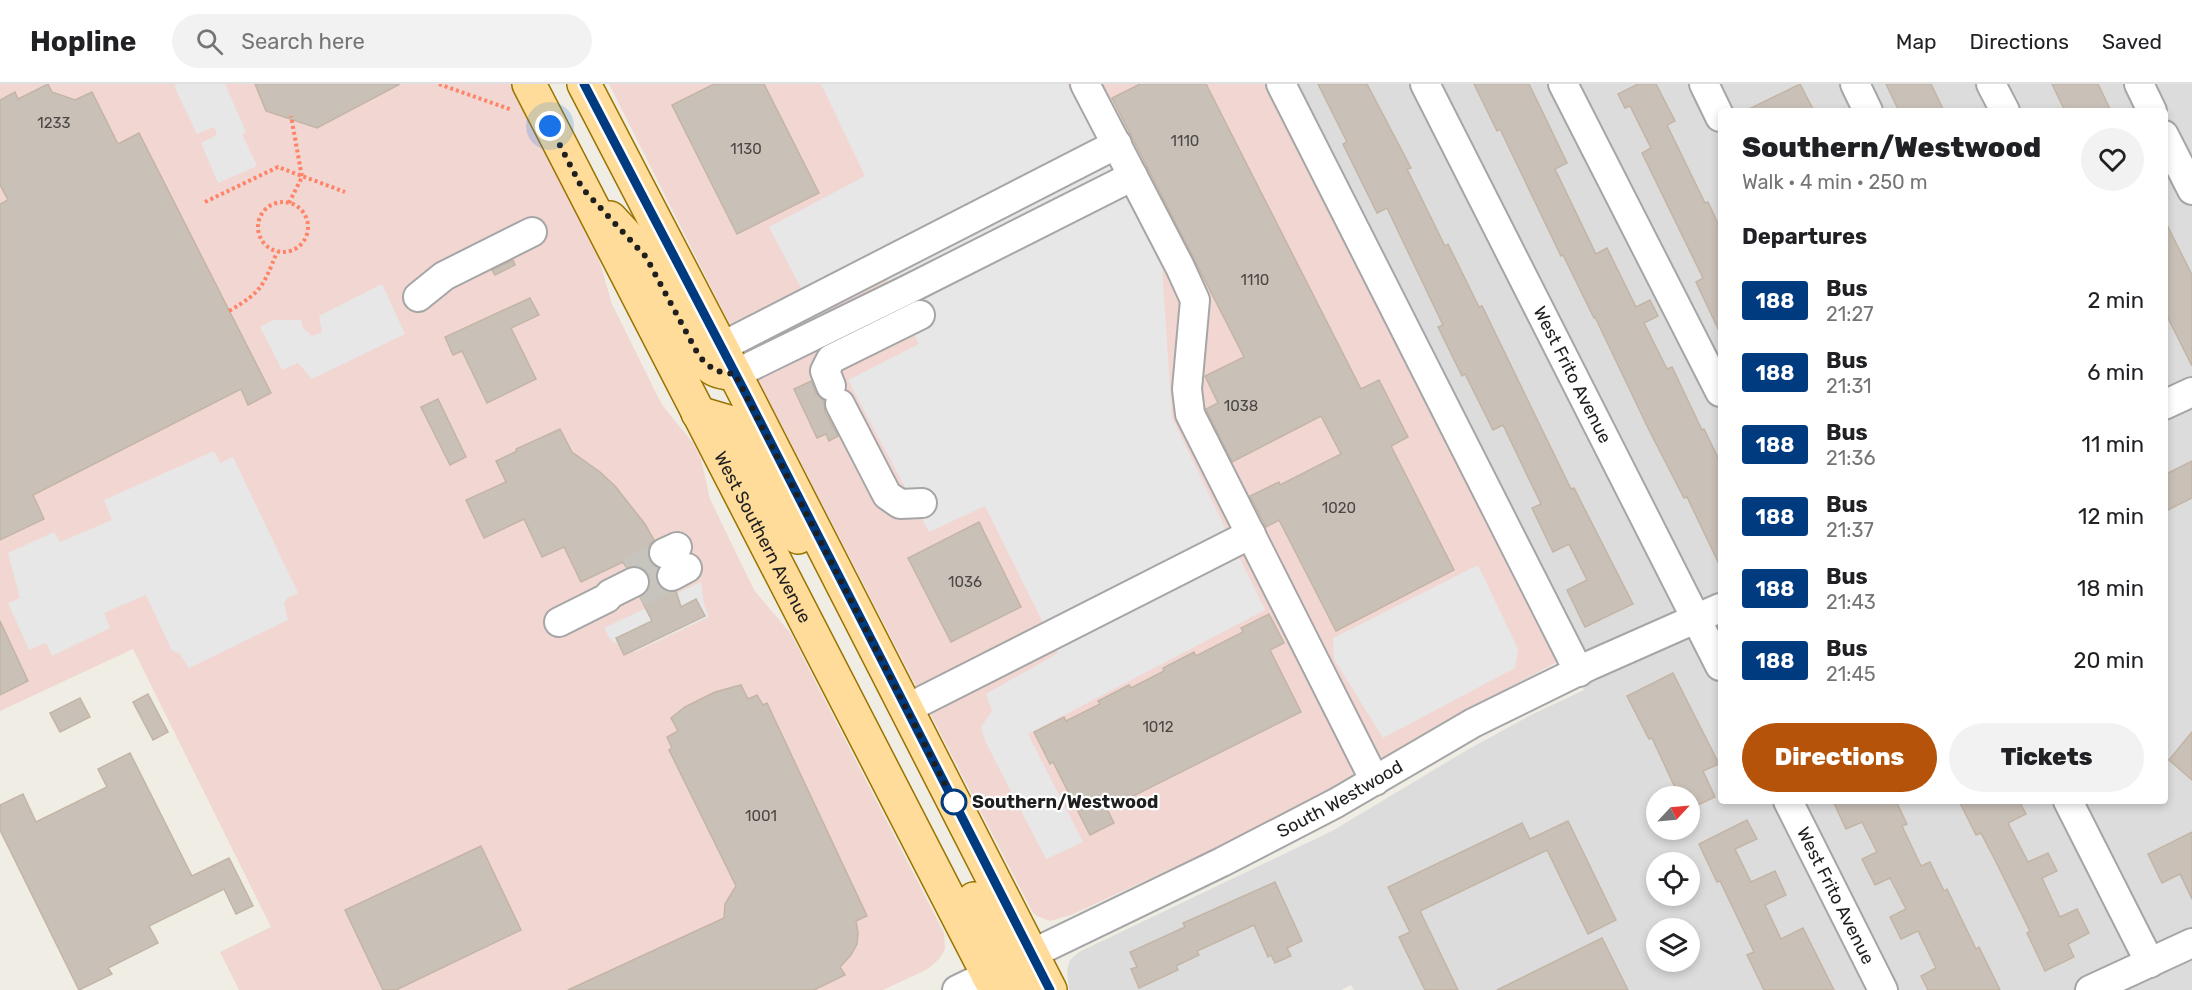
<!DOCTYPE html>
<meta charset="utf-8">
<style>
:root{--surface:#fff;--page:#f2f2f2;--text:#202124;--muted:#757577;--line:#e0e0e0;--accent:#b45309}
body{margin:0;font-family:Rubik,sans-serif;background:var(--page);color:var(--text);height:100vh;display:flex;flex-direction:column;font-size:22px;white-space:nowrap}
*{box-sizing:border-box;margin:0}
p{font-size:20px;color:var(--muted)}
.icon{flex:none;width:33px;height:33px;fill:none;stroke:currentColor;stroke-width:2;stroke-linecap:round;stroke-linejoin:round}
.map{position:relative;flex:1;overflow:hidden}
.details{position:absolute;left:1718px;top:24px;width:450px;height:696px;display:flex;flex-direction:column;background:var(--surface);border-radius:6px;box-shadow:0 3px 9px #0003}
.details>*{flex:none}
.badge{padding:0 12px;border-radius:4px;font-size:21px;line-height:39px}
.needle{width:39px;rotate:64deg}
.controls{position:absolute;left:1646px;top:702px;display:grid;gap:12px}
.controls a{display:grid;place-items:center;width:54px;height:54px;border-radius:50%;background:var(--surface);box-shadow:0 3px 9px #0003;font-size:30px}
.you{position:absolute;width:30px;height:30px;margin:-15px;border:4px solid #fff;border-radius:50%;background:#1a73e8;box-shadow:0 0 0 9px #1a73e833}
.map>.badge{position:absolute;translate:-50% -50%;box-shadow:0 0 0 3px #fff}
h2{padding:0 24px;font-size:22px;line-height:54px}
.round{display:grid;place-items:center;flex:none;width:63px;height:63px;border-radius:32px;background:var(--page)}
.head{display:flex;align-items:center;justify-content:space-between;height:102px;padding:0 24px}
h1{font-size:28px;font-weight:800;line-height:45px}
.primary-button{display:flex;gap:12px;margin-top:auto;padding:12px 24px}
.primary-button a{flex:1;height:69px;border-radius:36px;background:var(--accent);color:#fff;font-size:24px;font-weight:800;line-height:69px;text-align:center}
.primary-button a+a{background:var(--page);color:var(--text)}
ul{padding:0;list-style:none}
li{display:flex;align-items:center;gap:18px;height:72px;padding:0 24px}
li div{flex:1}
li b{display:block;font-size:22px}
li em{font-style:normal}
li .badge{min-width:66px;font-weight:700;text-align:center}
header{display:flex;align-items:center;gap:36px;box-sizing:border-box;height:84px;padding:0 30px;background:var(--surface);border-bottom:2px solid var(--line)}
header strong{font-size:28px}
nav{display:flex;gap:33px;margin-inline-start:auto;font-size:21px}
.search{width:420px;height:54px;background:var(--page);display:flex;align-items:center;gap:15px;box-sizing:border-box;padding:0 21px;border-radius:33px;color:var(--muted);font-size:22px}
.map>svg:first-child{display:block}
.residential{fill:#dddcdc;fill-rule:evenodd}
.commercial{fill:#f2d6d2}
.parking{fill:#e7e7e7}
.building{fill:#c9c0b7;stroke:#c3b5a5;stroke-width:1.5}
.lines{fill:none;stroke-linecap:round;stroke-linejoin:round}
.minor-tunnel{stroke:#c6c4bd;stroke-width:28;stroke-dasharray:28 14;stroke-linecap:butt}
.minor-casing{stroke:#a6a6a6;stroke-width:32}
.major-casing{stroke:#997300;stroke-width:36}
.path{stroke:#ff8366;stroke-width:4;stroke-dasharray:3 3;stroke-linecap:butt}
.minor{stroke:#fff;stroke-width:28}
.major{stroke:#ffdc9a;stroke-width:33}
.line-casing{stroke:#fff;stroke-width:14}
.line{stroke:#003b80;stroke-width:9}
.walk{stroke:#1f1f1f;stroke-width:6;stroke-dasharray:0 10.8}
.stop-dot{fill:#fff;stroke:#003b80;stroke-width:3}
.labels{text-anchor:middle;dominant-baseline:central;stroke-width:4.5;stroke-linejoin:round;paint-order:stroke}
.number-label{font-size:15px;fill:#4a4745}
.street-label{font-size:18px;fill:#1f1f1f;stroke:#fff}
.stop-label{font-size:18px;font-weight:bold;fill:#1f1f1f;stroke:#fff;text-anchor:start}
</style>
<header>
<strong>Hopline</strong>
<div class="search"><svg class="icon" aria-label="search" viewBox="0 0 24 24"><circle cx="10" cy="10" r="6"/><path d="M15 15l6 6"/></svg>Search here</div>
<nav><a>Map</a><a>Directions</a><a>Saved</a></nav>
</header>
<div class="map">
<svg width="2192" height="906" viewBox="0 0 2192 906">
<rect width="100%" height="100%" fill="#f0ede4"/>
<path class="residential" d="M 1273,0 L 2192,0 L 2192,906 L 1354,906 L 1351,901 L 1341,906 L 1069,906 L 1067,886 L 1070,876 L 1079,868 L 1332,747 L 1467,666 L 1531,631 L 1584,606 ZM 1720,27 L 2164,27 L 2164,717 L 1720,717 ZM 1656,712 L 1689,712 L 1689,746 L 1656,746 ZM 1656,778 L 1689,778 L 1689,812 L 1656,812 ZM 1656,844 L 1689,844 L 1689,878 L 1656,878 Z"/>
<g class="commercial">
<path d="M 0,0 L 512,0 L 597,169 L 612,220 L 662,321 L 693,359 L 701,375 L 710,415 L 754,506 L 791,550 L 944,849 L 945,865 L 940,874 L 928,885 L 883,906 L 239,906 L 220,868 L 271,843 L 133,565 L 0,627 Z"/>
<path d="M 609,0 L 1273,0 L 1563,575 L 1463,628 L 1282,733 L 1071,831 L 1050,837 L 1037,832 L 1033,829 L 732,245 Z"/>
</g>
<g class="parking">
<path d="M 178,0 L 225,0 L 246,48 L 242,50 L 257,82 L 218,99 L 201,59 L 217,51 L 214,43 L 197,50 L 174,2 Z"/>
<path d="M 821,0 L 1067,0 L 1162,184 L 1172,334 L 1265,526 L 1028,650 L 1083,758 L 1046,775 L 986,659 L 981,643 L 992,627 L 986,610 L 1058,569 L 985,422 L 929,448 L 848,296 L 919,260 L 874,168 L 801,204 L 769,143 L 865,92 Z"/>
<path d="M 382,200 L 405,250 L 312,295 L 298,279 L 282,286 L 260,243 L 273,236 L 301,236 L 303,244 L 312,252 L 322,248 L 319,232 Z"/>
<path d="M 214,367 L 220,379 L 233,373 L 298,509 L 287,514 L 284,520 L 288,536 L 189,584 L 179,569 L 172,567 L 146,511 L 104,529 L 110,544 L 52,572 L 46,559 L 29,566 L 8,519 L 20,514 L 8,469 L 54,448 L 60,458 L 112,436 L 104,416 Z"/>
<path d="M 1478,481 L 1518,565 L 1515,584 L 1383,654 L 1334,575 L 1333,554 Z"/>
<path d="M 701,498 L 704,520 L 709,533 L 635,568 L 611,557 L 604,544 Z"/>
</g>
<g class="building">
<path d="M 48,0 L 52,8 L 75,16 L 92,8 L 118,60 L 139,49 L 271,309 L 248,321 L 241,305 L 33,411 L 44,435 L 0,456 L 0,120 L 8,116 L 0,101 L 0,16 L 15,8 L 18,15 Z"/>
<path d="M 255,0 L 400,0 L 317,44 L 266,27 Z"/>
<path d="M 714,0 L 764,0 L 819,109 L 737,150 L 672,21 Z"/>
<path d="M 1140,0 L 1206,0 L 1361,305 L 1379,296 L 1408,353 L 1391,362 L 1454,486 L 1336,547 L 1279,436 L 1266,443 L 1250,412 L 1279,398 L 1280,401 L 1341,370 L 1321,332 L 1232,378 L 1206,325 L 1218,319 L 1205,292 L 1244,273 L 1112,14 Z"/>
<path d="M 1318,0 L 1367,0 L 1411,84 L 1407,85 L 1445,162 L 1448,160 L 1479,223 L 1482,222 L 1571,405 L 1574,404 L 1633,520 L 1585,543 L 1567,506 L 1587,496 L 1569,460 L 1553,468 L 1532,424 L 1541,420 L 1503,341 L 1493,346 L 1465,290 L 1462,292 L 1438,243 L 1443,241 L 1387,124 L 1377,129 L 1343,60 L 1347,58 Z"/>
<path d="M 1474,0 L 1529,0 L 1567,79 L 1555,85 L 1596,170 L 1607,164 L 1636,223 L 1650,216 L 1658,232 L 1644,239 L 1667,285 L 1672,283 L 1702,346 L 1704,345 L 1720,378 L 1720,482 L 1687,413 L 1684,414 L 1649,346 L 1595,233 L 1594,234 L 1563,171 L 1561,172 L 1500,45 L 1497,47 Z"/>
<path d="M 1638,0 L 1656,0 L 1675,37 L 1667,41 L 1705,119 L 1708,118 L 1720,144 L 1720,249 L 1696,198 L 1703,194 L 1642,69 L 1651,64 L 1630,22 L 1625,24 L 1618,10 Z"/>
<path d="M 1800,0 L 1814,27 L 1745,27 Z"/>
<path d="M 1886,0 L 1931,0 L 1944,27 L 1899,27 Z"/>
<path d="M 2052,0 L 2098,0 L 2111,27 L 2065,27 Z"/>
<path d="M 2164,135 L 2192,191 L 2192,282 L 2164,226 Z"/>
<path d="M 513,176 L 515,181 L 495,191 L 492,186 Z"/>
<path d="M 530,214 L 539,231 L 511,244 L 536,295 L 487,319 L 462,267 L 453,271 L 445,253 Z"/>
<path d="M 811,297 L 816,309 L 824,317 L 825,328 L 838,352 L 829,357 L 826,350 L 817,354 L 794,305 Z"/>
<path d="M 438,315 L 466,373 L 450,381 L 421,323 Z"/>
<path d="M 560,345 L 572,368 L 600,388 L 615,402 L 645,440 L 654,456 L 650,460 L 648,468 L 649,476 L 658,484 L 656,492 L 658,500 L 664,506 L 676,507 L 681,523 L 696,515 L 705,532 L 624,571 L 616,554 L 652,537 L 640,513 L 647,508 L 650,500 L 649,491 L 644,485 L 636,482 L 626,483 L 623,478 L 581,498 L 564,463 L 542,473 L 524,435 L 484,454 L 466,416 L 506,398 L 496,377 L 517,367 L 516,365 Z"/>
<path d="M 2192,377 L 2192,414 L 2164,428 L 2164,391 Z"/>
<path d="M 979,438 L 1021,523 L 951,558 L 908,474 Z"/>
<path d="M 1269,530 L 1284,559 L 1270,566 L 1301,628 L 1107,725 L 1114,739 L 1090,751 L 1053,678 L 1050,680 L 1034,648 L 1064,633 L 1066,637 L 1100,620 L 1098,617 L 1129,601 L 1131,604 L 1164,587 L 1163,584 L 1194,568 L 1196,572 L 1243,548 L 1241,544 Z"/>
<path d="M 0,537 L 28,597 L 0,611 Z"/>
<path d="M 1673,589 L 1719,680 L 1703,687 L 1715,713 L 1689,725 L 1689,712 L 1679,712 L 1652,654 L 1649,655 L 1627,612 Z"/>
<path d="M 741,601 L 748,615 L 757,611 L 763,621 L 767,619 L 867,832 L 856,837 L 858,849 L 857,860 L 851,871 L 840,883 L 845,891 L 814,906 L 568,906 L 724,834 L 725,820 L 736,802 L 669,666 L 672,664 L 667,653 L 678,647 L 671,634 L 685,623 L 715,608 Z"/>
<path d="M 148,610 L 168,648 L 153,656 L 133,618 Z"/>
<path d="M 80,614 L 90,633 L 60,648 L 50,629 Z"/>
<path d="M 2192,648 L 2192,696 L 2169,676 Z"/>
<path d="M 130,669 L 192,792 L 229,774 L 253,822 L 236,830 L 224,805 L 149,842 L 158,859 L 108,884 L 112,890 L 79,906 L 0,746 L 0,721 L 23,710 L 36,738 L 107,703 L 98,685 Z"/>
<path d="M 1833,717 L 1896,717 L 1907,740 L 1902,742 L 1921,782 L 1930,778 L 1944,807 L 1947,805 L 1976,865 L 1979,863 L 2000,906 L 1928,906 L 1921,892 L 1936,884 L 1918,847 L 1901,855 L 1890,833 L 1906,825 L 1890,794 L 1875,801 L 1862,775 L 1877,768 L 1862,738 L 1846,745 Z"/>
<path d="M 1959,717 L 2019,717 L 2026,730 L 2008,739 L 2028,778 L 2048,769 L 2057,787 L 2042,794 L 2060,833 L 2077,825 L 2089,849 L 2068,860 L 2074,873 L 2045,887 L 2027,849 L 2030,847 L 1997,780 L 1981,749 L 1976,751 Z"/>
<path d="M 1747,736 L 1757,755 L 1735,765 L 1751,798 L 1775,787 L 1786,811 L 1765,821 L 1781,855 L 1803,844 L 1834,906 L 1764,906 L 1747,871 L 1754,868 L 1720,797 L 1717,798 L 1699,760 Z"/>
<path d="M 1568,737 L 1616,836 L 1588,850 L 1547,766 L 1420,827 L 1458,906 L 1425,906 L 1399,853 L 1410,848 L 1388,803 L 1522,739 L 1530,755 Z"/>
<path d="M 2192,748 L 2192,815 L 2180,790 L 2162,799 L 2148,770 Z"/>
<path d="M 481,762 L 521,846 L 396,906 L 383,906 L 345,826 Z"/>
<path d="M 1275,798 L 1302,857 L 1287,864 L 1291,872 L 1275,879 L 1271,871 L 1268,873 L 1254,841 L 1197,867 L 1199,871 L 1176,882 L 1178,886 L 1139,904 L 1131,885 L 1137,883 L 1130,868 L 1185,843 L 1183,839 Z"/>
<path d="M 1602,854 L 1628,906 L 1497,906 Z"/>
</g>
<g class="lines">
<g class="minor-tunnel">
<path d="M 629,488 L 664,469"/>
<path d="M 638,509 L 672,492"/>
</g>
<defs>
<g id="minor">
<path d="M 1085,0 L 1180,183 L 1195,216 L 1187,305 L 1190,330 L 1375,697"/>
<path d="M 1281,0 L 1579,588"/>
<path id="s1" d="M 1425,0 L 1720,582"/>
<path d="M 1563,0 L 1720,308"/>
<path d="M 1704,0 L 1720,33"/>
<path d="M 1855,0 L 1868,27"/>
<path d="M 1991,0 L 2005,27"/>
<path d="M 2139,0 L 2152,27"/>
<path d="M 2164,51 L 2192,106"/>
<path d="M 418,213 L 444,192 L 532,148"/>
<path d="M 721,263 L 1117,60"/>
<path d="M 735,290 L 907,206 L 1133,92"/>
<path d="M 831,302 L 825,287 L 831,275 L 920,231"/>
<path d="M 840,320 L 887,411 L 900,420 L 922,419"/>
<path d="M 2164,321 L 2192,308"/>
<path d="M 664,469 L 677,463"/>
<path d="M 672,492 L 687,484"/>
<path d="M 559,538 L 607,514 L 610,510 L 634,498"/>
<path d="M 906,625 L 1251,450"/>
<path id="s2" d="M 1788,717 L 1883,906"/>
<path d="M 2068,717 L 2150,879"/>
<path id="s3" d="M 957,906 L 1222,778 L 1336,719 L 1473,639 L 1591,581 L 1720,524"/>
<path d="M 2090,906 L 2192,859"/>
</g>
<g id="major">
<path id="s4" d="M 529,0 L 996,906"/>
<path d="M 584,0 L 735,290 L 1050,906"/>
<path d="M 610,134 L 646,173 L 699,272 C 712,286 716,288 735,290"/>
<path d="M 698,329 L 732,339 L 785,437 L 798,453"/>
<path d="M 974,815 L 993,852 L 1000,860 L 1031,870"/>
<path d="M 988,891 L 1007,895 L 1022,906"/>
</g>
</defs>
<use href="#minor" class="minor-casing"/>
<use href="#major" class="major-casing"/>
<g class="path">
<path d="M 439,0 L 512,26"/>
<circle cx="283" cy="143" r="25"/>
<path d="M 205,118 L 278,83 L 345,108"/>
<path d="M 289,119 L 302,93 L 291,32"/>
<path d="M 229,227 C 262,208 263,202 277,168"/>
</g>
<use href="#minor" class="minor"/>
<use href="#major" class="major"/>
</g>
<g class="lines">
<defs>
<path id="line" d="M 584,0 L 746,310 L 1050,906"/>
</defs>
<use href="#line" class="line-casing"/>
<use href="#line" class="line"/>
<path class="walk" d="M 550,42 L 582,104 L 646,173 L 699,272 C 712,286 716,288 735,290 L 954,718"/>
</g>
<circle class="stop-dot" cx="954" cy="718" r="12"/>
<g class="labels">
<g class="number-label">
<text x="54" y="39">1233</text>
<text x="1185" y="57">1110</text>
<text x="746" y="65">1130</text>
<text x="1255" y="196">1110</text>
<text x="1241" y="322">1038</text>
<text x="1339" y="424">1020</text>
<text x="965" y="498">1036</text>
<text x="1158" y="643">1012</text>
<text x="761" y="732">1001</text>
</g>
<g class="street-label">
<text stroke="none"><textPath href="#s1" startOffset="326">West Frito Avenue</textPath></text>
<text stroke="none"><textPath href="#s4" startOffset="510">West Southern Avenue</textPath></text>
<text stroke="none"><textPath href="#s3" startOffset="428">South Westwood</textPath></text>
<text stroke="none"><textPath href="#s2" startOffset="106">West Frito Avenue</textPath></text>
</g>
<g class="stop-label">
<text x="972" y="718">Southern/Westwood</text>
</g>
</g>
</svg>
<div class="controls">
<a><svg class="needle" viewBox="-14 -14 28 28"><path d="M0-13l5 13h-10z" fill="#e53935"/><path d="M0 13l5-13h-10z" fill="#757577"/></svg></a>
<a><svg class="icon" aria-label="locate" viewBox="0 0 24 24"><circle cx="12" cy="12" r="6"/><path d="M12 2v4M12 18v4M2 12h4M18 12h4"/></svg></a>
<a><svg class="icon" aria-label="layers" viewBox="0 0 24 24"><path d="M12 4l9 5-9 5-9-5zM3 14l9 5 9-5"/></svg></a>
</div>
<div class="you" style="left:550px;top:42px"></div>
<section class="details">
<div class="head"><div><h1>Southern/Westwood</h1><p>Walk · 4 min · 250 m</p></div><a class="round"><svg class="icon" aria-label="heart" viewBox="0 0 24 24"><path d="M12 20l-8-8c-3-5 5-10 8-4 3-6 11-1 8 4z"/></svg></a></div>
<h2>Departures</h2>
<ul>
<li><span class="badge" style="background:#003b80;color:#fff">188</span><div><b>Bus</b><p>21:27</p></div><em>2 min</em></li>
<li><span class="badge" style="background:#003b80;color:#fff">188</span><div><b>Bus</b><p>21:31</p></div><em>6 min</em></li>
<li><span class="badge" style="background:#003b80;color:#fff">188</span><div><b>Bus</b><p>21:36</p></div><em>11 min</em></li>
<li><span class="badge" style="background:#003b80;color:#fff">188</span><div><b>Bus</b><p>21:37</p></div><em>12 min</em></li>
<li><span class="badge" style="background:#003b80;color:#fff">188</span><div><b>Bus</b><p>21:43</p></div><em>18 min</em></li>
<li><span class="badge" style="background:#003b80;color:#fff">188</span><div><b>Bus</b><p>21:45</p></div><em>20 min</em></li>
</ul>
<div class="primary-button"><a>Directions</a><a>Tickets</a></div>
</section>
</div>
